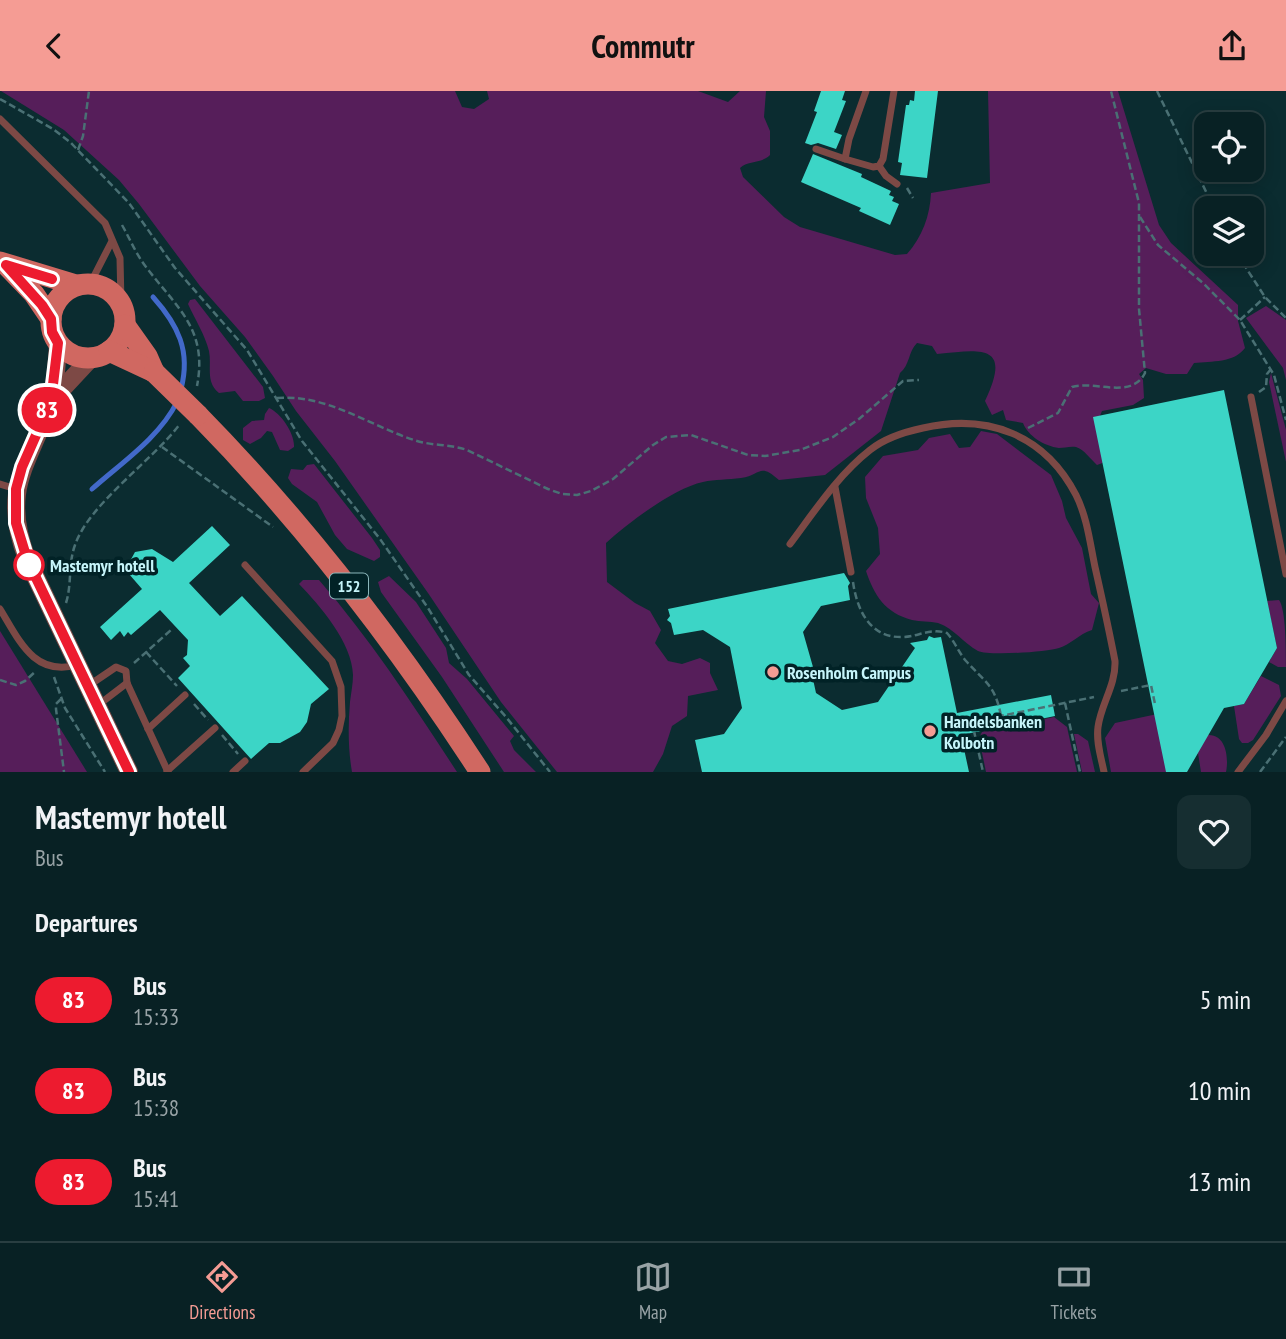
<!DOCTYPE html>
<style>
:root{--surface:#082124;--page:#162e31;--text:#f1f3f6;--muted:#98a3a6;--line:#293e41;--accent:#f59c94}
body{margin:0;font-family:"PT Sans Narrow",sans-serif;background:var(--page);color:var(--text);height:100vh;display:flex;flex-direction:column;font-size:26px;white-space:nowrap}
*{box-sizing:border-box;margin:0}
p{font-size:23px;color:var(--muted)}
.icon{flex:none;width:38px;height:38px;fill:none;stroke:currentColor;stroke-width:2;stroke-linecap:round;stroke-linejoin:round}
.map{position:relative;height:681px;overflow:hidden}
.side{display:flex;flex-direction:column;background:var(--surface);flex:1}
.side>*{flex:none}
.badge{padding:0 14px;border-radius:23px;font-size:24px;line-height:46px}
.tools{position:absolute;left:1194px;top:21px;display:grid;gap:14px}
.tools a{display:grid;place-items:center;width:70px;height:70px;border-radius:14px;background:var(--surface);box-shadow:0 4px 18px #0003,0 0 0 2px var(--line);font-size:35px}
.map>.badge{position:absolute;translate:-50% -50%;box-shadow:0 0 0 4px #fff}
h2{padding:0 35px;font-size:26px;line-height:63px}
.round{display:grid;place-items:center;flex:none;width:74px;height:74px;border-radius:14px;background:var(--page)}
.summary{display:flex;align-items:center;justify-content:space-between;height:119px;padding:0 35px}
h1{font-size:33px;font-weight:700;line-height:52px}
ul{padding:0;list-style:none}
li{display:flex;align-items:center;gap:21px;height:91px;padding:0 35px}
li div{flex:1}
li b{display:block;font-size:26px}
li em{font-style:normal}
li .badge{min-width:77px;font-weight:700;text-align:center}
header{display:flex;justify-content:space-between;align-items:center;height:91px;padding:0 35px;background:var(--accent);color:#111;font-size:32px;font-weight:700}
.tab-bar{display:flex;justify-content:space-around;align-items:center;height:98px;border-top:2px solid var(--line);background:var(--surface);font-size:19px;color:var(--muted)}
.tab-bar a{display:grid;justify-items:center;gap:4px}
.tab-bar .active{color:var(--accent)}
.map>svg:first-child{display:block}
.green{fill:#561e5a}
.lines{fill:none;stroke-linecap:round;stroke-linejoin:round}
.stream{stroke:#4269ca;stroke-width:5}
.building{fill:#3cd5c6}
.path{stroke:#4a7074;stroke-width:2.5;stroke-dasharray:7 3.5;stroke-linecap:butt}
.service{stroke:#7d4945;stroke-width:7}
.tertiary{stroke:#7d4945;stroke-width:18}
.primary{stroke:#d06861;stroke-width:21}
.primary-bridge{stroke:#d06861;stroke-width:21}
.line-casing{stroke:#fff;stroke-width:16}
.line{stroke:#ed1b2f;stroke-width:10}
.stop-dot{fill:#fff;stroke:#ed1b2f;stroke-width:3.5}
.poi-dot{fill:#f59c94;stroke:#012226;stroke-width:2.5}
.labels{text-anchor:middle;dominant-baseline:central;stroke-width:7;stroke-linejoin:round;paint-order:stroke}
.shield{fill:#012226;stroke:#8bb6ba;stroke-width:2}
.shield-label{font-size:16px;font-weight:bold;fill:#c6f5fa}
.stop-label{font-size:18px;font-weight:bold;fill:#c6f5fa;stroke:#012226;text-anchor:start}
.poi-label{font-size:18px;font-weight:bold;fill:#c6f5fa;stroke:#012226;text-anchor:start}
</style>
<header><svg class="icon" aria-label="back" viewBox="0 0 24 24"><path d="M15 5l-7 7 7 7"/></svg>Commutr<svg class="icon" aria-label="share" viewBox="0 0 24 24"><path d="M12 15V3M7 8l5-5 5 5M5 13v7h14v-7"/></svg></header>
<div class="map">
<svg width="1286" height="681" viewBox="0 0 1286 681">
<rect width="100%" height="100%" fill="#0b2c30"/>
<g class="green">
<path d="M 1,0 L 455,0 L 462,16 L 474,18 L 489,8 L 487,0 L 698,0 L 728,11 L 740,0 L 766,0 L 764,26 L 770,40 L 770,64 C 761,73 748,69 740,77 L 743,86 L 784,126 L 800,136 L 895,164 L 907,163 C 922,146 930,125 931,102 L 990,92 L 988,0 L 1118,0 L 1159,134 L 1171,152 L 1238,214 L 1238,230 L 1245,257 C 1234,272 1212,270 1194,272 L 1187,283 L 1166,283 L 1146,277 L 1139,283 L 1143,289 L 1144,307 L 1133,314 L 1102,320 L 1099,327 L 1105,371 L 1097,374 C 1091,369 1084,358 1076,356 C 1070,355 1064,357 1059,357 C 1044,355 1028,345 1023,332 L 1006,329 L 1003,319 L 992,324 L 985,310 C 1012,253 983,258 937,263 L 932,255 L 917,252 C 908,261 910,274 900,282 L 881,340 L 825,384 L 779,389 C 759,371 761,384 741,387 C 728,389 715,388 703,391 C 674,397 628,432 606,452 L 607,491 L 635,512 L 650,520 L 661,539 L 655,552 L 668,570 L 682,573 L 700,567 L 710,572 L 710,582 L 718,599 L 688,605 L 687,625 L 672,635 L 663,663 L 653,681 L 557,681 L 501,611 L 428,502 L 335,370 L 296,320 L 273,285 L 245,246 L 200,195 L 139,113 L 119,89 L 64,39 Z"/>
<path d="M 195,208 L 263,296 L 265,307 L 259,310 L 243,310 L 235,300 L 219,302 C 205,291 212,275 209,260 C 205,244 195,228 188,213 L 190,209 Z"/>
<path d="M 1266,215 L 1286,229 L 1286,289 L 1283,277 L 1246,227 Z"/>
<path d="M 1271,282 L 1286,339 L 1286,371 L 1269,291 Z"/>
<path d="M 269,317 C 281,322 295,343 294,356 L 288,360 L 280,359 L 272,341 L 267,340 L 261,347 L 250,353 L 243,349 L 243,337 L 252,330 L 264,329 L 265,323 Z"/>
<path d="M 981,340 L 997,343 L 1051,384 L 1062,410 L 1066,427 L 1082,457 L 1091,503 L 1099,512 L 1092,539 C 1079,543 1070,554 1059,557 C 1047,561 988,565 978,560 C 963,552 955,538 938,532 C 930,530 920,531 912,529 C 885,522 874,504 866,480 L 880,463 L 878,437 L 866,407 L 865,386 L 883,365 L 918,359 L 929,347 L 950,343 L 959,357 L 970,356 Z"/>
<path d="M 314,373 L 372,447 L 380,459 L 380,466 L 374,470 L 347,458 L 335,444 L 317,411 L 292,393 L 288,387 L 291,378 L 303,379 L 307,374 Z"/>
<path d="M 389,485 L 416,511 L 446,557 L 449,572 L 467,588 L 514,645 L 510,650 L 514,659 L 536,681 L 504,681 L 442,586 L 381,501 L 378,491 Z"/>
<path d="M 303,489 L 319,489 C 371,549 414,615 457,681 L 352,681 C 348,658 348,634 350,611 C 351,602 353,593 353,584 C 352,551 320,515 299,493 Z"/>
<path d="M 1279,509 C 1286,518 1286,560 1286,576 L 1278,576 L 1269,571 L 1277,557 L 1267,510 Z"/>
<path d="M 0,540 L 87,681 L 0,681 Z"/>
<path d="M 1261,585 L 1279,594 L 1281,605 L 1253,649 L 1248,652 L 1242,652 L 1239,648 L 1234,615 L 1244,613 Z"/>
<path d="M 1228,608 L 1208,644 C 1226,643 1229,667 1226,681 L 1201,681 L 1198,662 L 1186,681 L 1111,681 L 1105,647 L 1115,632 Z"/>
<path d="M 1054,626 L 1067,636 L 1077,681 L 986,681 L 979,647 L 982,641 Z"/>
<path d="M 1074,643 L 1078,643 L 1088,650 L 1095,681 L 1082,681 Z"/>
</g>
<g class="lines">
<g class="stream">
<path d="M 153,206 C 178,234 191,260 181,298"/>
<path d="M 92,398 C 121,372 159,347 177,311"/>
</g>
</g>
<g class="building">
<path d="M 821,0 L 845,0 L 842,9 L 846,10 L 834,41 L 842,44 L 836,58 L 818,52 L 811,54 L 805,52 L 817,21 L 814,20 Z"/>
<path d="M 915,0 L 938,0 L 927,87 L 900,84 L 902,72 L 898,71 L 906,14 L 909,14 L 910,9 L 914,10 Z"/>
<path d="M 813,63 L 862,83 L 861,86 L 891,100 L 889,104 L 894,106 L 892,110 L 899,113 L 890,134 L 859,120 L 861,117 L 801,91 Z"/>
<path d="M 1224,299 L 1277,557 L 1244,613 L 1224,617 L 1187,681 L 1166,681 L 1093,326 Z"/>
<path d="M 212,435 L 230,454 L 189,492 L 220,525 L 242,505 L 329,598 L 311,613 L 307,631 L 300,641 L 280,652 L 269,652 L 251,668 L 178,587 L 190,575 L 183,567 L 187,564 L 188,549 L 160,519 L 131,544 L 128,541 L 124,546 L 120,540 L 111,549 L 100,536 L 142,498 L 129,483 L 129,472 L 135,461 L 152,458 L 173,471 Z"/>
<path d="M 844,482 L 850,492 L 848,495 L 850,509 L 821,515 L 803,541 L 813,576 L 811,579 L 816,602 L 842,619 L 878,611 L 915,557 L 910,552 L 927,549 L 929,545 L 934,547 L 941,546 L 957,622 L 1051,604 L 1055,625 L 961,644 L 969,681 L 702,681 L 695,649 L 724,643 L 742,617 L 730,556 L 703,539 L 674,544 L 671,532 L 667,529 L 670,525 L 668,518 Z"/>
</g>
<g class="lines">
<g class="path">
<path d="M 1157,0 L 1214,117"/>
<path d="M 0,8 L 53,38 L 70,51 L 129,112 L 175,177 L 247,259 L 302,350 L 380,448 L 428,517 L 469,584 L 506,626 L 550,681"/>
<path d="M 78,59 L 83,45 L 89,0"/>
<path d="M 907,97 L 913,107"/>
<path d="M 1140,126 L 1158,154 L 1203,192 L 1240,229 L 1274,284 L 1286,329"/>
<path d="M 122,134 C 130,148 136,163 146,176 C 177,217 208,238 197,295"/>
<path d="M 1237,163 L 1265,206 L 1286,227"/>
<path d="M 1240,229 L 1265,206"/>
<path d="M 1259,301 L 1266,296 L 1267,283 L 1271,278"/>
<path d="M 277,307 C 327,303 368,334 414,349 C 431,355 450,353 467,359 L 548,398 L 562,403 L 577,404 L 591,400 L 613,388 L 653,354 L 666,346 L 691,344 L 748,364 L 765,365 L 800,359 L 833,346 L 859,328 L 903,290 L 919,289"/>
<path d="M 1028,337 L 1058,322 L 1072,296 C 1095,289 1131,309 1145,282 L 1139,218 L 1139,112 L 1111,0"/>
<path d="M 162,356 L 273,436"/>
<path d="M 853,491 C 857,519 870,548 904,546 C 919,545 931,537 947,542 C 955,551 959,562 966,570 C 986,592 995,594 1001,625"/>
<path d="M 66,512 C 72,493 68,473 75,454 C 89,413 152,370 180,333"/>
<path d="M 146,561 L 177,595"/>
<path d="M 134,572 L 171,539"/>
<path d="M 54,586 L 65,617 L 105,681"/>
<path d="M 0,589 L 16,594 L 25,590 L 36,580"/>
<path d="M 1121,600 L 1151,594 L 1155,613"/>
<path d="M 61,608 L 56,613 L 56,618 L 64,681"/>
<path d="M 1065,612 L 1080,681"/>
<path d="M 194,613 L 208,629"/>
<path d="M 972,631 L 983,681"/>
<path d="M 966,632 L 1094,606"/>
<path d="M 222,644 L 238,663"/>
<path d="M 1260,681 L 1286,646"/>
</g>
<g class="service">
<path d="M 866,0 L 849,48 L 845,68 L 873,76 L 879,75 L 883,68 L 894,0"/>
<path d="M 0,28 L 105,132 L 120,167 L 121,212"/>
<path d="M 816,58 L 845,68"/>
<path d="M 879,75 L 886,85 L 897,93"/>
<path d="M 90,193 L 112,150"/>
<path d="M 1251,306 L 1286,483"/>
<path d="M 0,393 L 16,398"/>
<path d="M 835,396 L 851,481"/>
<path d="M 790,453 C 814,421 838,384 870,359 C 885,347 904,341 923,337 C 988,322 1045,344 1076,404 C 1087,426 1090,452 1095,476 C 1102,507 1109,539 1115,570 C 1116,594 1101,613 1098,636 C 1096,651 1101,666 1104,681"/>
<path d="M 245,474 L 332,570 L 341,596 L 342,625 L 339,639 L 333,652 L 303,681"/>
<path d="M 0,518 C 19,549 34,586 77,574"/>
<path d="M 88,595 L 116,576 L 126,580 L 127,592 L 168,681"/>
<path d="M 97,615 L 127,592"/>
<path d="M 148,638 L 185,604"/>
<path d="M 167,680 L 215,637"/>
<path d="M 233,681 L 245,670"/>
<path d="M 1238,681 L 1266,644 L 1286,610"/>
</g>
<g class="tertiary">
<path d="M 58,252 C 57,270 56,295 50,312 C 29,374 0,397 27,468 L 129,681"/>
<path d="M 51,310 L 92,266"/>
</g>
<g class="primary">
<path d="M 0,171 L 76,194"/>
<path d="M 8,176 L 34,203 L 51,228"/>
<circle cx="88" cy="230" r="37"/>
<path d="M 125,234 L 147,265 L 154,281"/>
<path d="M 109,260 L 154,281"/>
<path d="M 198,324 C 305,433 397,553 480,681"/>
</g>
<path class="primary-bridge" d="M 154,281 L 198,324"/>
</g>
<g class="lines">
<defs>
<path id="line" d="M 52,188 L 6,174 L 42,214 L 51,228 L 52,241 L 58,252 L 51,310 L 22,376 L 16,398 L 16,432 L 27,468 L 129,681"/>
</defs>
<use href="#line" class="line-casing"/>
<use href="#line" class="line"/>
</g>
<circle class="stop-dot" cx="29" cy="474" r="14"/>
<g class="poi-dot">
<circle cx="773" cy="581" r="7"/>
<circle cx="930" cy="640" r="7"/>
</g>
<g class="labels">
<rect class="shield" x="330" y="482.5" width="38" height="25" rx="5"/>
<g class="shield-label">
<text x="349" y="495">152</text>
</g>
<g class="stop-label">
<text x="50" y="474">Mastemyr hotell</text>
</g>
<g class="poi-label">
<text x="787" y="581">Rosenholm Campus</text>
<text x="944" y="630">Handelsbanken<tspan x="944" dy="21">Kolbotn</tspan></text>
</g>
</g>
</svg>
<div class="tools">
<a><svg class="icon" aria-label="locate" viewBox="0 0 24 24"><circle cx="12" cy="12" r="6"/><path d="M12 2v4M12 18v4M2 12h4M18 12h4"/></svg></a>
<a><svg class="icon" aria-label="layers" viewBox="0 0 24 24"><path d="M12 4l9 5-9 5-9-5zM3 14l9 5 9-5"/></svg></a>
</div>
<b class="badge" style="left:47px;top:319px;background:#ed1b2f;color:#fff">83</b>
</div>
<section class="side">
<div class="summary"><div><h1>Mastemyr hotell</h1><p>Bus</p></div><a class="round"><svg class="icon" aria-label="heart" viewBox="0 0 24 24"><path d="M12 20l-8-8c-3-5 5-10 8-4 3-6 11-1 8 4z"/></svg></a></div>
<h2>Departures</h2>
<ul>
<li><span class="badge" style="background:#ed1b2f;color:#fff">83</span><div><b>Bus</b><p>15:33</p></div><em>5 min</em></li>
<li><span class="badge" style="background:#ed1b2f;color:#fff">83</span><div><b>Bus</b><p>15:38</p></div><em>10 min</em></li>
<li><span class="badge" style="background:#ed1b2f;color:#fff">83</span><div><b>Bus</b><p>15:41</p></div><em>13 min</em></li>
</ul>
</section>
<nav class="tab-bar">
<a class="active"><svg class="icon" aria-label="directions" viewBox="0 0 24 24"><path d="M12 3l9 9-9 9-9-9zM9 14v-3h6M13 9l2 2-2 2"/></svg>Directions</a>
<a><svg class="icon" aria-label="map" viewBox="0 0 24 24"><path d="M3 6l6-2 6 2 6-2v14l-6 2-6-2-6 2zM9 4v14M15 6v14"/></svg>Map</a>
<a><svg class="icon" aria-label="tickets" viewBox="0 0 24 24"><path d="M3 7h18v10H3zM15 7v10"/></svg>Tickets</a>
</nav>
